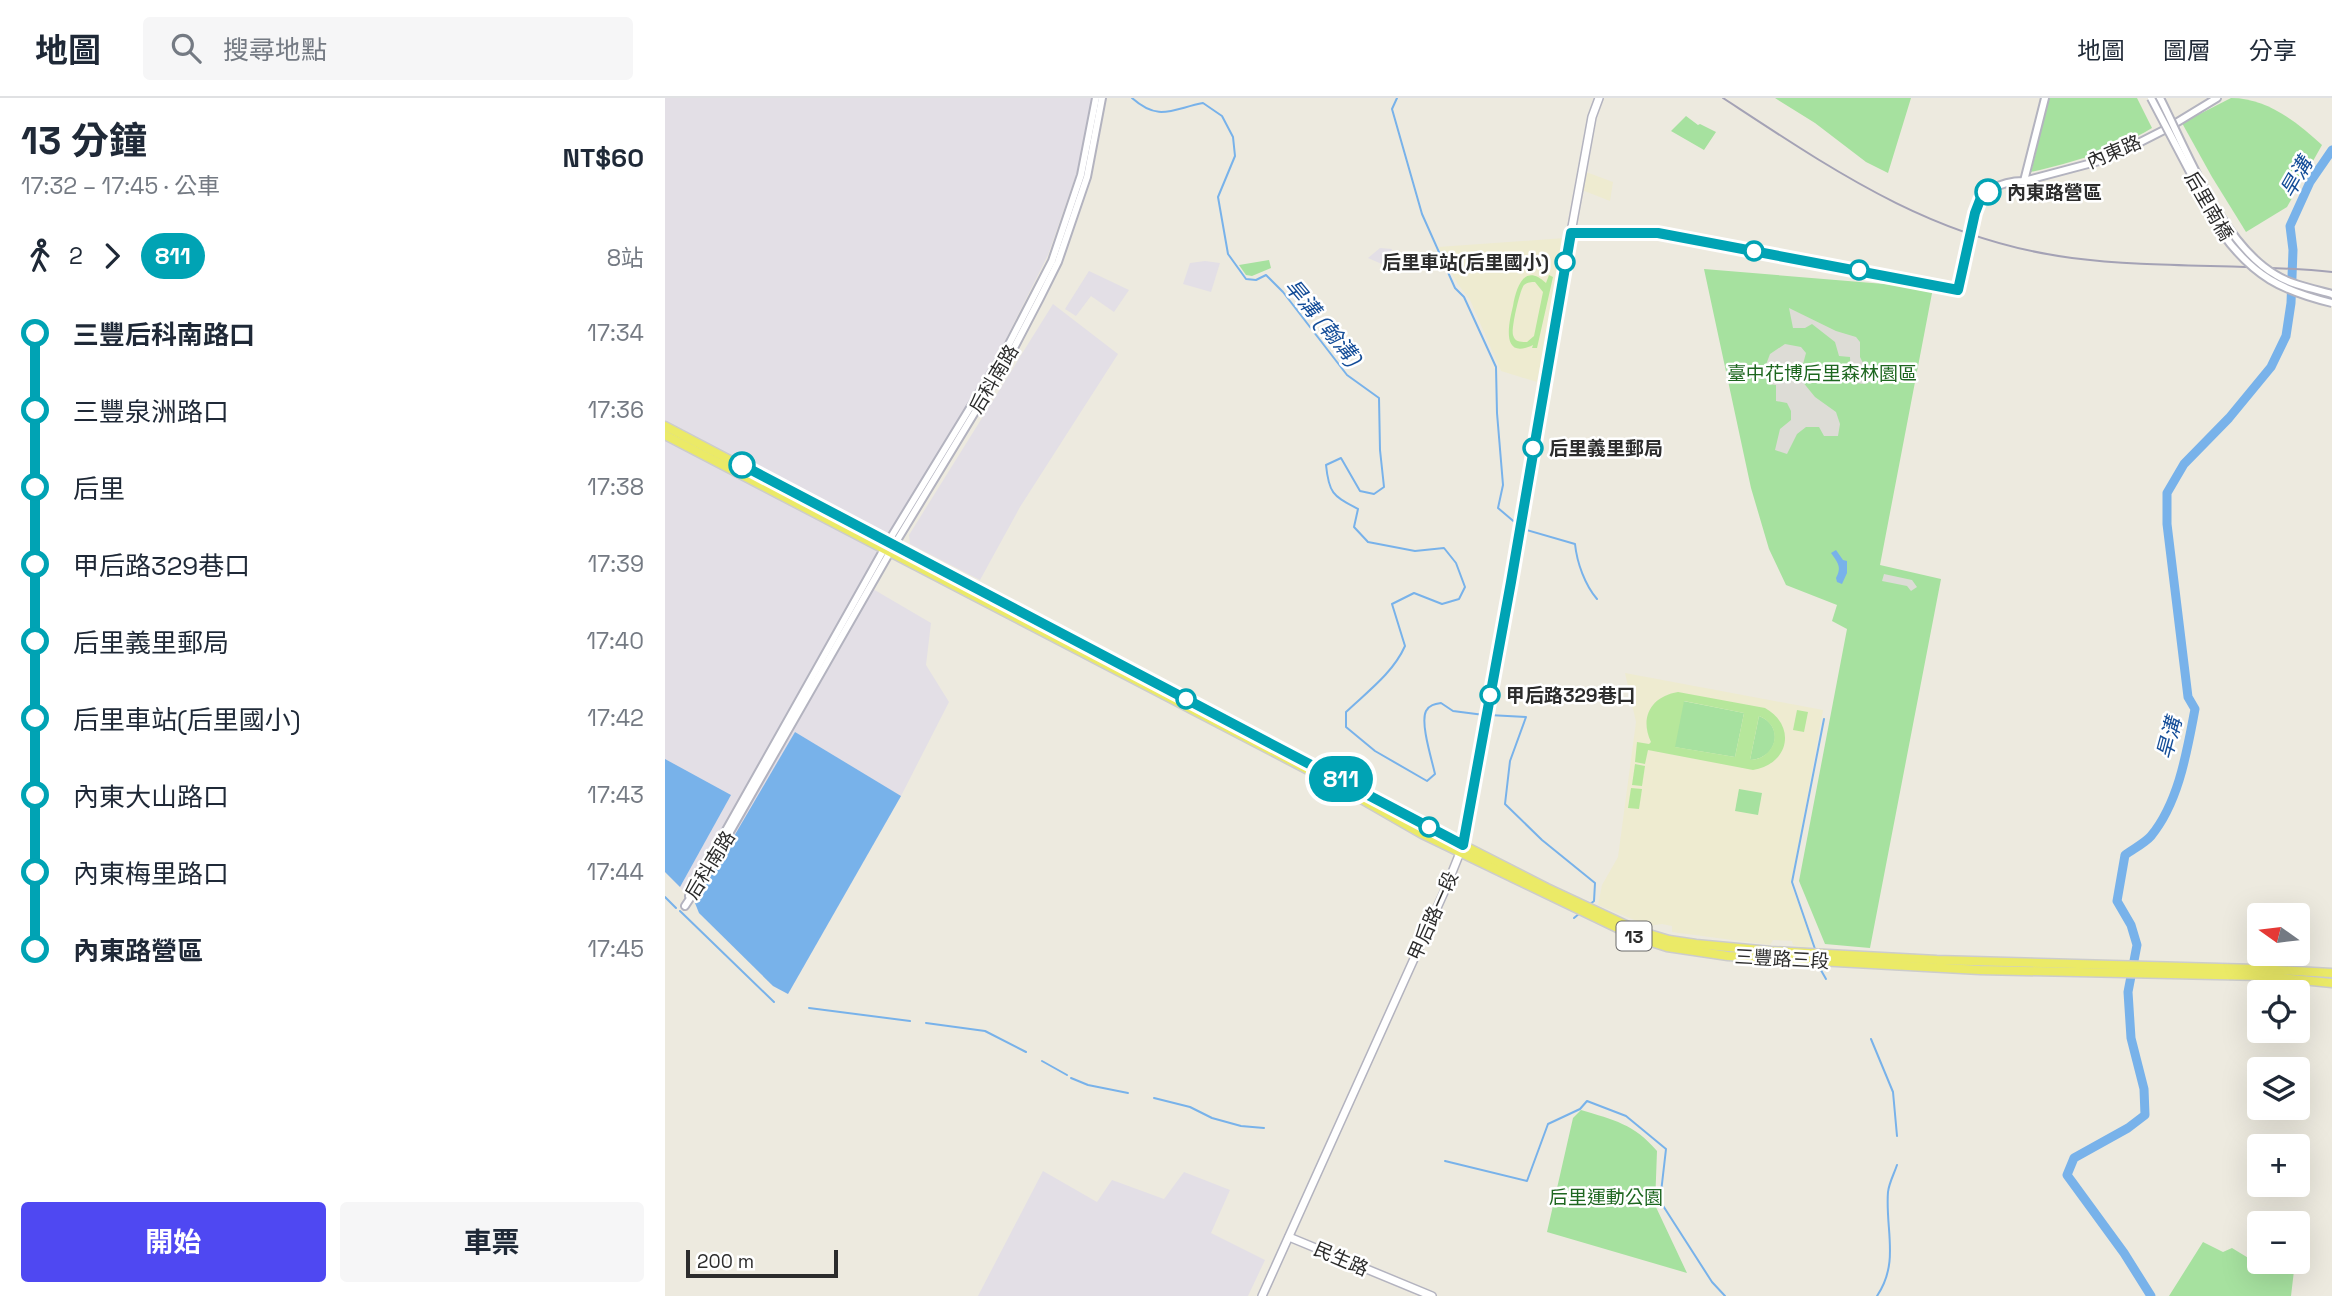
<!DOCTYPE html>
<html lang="zh-TW">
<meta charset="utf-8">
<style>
:root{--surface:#fff;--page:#f6f6f7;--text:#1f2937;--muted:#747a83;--line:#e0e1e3;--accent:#4f48f2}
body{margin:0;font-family:"Space Grotesk","Noto Sans TC",sans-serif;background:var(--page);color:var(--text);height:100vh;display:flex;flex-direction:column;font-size:26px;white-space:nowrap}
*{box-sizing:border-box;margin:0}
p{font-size:23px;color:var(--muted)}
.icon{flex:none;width:38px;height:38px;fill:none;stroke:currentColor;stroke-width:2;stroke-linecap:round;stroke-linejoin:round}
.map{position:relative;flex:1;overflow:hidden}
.drawer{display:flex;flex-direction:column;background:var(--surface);width:665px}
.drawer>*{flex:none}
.badge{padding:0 14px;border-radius:23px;font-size:24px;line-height:46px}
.needle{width:46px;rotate:284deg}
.fabs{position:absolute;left:1582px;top:805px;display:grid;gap:14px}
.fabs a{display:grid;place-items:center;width:63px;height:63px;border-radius:7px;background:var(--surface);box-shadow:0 7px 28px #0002;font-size:35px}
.scale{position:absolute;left:21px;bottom:18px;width:152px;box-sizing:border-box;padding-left:7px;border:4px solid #2c2c2c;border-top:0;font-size:19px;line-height:24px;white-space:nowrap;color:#2c2c2c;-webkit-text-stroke:5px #fff;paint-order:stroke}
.map>.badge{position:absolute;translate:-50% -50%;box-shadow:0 0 0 4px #fff}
.legs{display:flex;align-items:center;gap:10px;height:77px;padding:0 21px;font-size:23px}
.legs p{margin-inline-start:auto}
.headline{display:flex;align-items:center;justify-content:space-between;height:119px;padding:0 21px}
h1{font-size:38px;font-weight:700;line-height:52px}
.button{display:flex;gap:14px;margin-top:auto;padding:14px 21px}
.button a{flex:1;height:80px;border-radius:7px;background:var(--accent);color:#fff;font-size:28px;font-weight:700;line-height:80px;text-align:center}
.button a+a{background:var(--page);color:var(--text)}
ul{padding:0 21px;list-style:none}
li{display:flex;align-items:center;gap:24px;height:77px;font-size:26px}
li i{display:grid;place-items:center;width:10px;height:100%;margin:0 9px;background:currentColor}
li i::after{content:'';width:18px;height:18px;margin:-9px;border:5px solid;border-radius:50%;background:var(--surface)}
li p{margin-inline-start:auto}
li:first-child i{background:linear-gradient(#0000 50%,currentColor 0)}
li:last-child i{background:linear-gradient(currentColor 50%,#0000 0)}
header{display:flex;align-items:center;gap:42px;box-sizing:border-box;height:98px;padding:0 35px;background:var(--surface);border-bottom:2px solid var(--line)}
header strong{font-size:33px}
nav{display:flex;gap:38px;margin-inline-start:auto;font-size:24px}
.search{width:490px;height:63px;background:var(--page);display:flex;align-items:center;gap:18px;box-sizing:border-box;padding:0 24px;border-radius:7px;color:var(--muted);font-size:26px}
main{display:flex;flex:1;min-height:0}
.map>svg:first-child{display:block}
.industrial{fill:#e3dfe6}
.education{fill:#eeebd0}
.green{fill:#a6e19f}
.pitch{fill:#b6e79b;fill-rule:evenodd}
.plaza{fill:#dddcd6}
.water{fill:#78b2ea}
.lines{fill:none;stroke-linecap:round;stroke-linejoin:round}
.stream{stroke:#78b2ea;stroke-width:2}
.river{stroke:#78b2ea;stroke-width:9}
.tertiary-casing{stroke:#b3b3bf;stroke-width:10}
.secondary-casing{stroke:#b3b3bf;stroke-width:10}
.primary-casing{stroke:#ccc;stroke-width:11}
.tertiary{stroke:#fff;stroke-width:6}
.secondary{stroke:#fff;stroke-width:7}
.primary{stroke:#ebea67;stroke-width:8}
.rail{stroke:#a4a2b5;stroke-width:2}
.tertiary-bridge-casing{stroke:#b3b3bf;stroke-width:10;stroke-linecap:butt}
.tertiary-bridge{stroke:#fff;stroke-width:6}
.line-1-casing{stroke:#fff;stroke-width:16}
.line-1{stroke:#00a3b4;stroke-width:10}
.stop-1-dot{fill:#fff;stroke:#00a3b4;stroke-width:3.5}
.labels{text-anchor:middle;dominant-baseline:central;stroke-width:5;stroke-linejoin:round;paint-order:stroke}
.shield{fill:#fff;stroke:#6b6b6b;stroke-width:2}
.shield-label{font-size:18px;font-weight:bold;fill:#2c2c2c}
.street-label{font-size:19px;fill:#2c2c2c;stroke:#fff}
.stop-label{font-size:19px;font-weight:bold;fill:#2c2c2c;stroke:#fff;text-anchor:start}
.park-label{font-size:19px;fill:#1e6720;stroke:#fff}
.water-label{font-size:21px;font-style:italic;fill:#144d98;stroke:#fff}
</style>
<header>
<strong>地圖</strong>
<div class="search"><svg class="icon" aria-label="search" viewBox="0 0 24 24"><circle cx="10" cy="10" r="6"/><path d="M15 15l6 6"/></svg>搜尋地點</div>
<nav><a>地圖</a><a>圖層</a><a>分享</a></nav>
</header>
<main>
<section class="drawer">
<div class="headline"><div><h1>13 分鐘</h1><p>17:32 – 17:45 · 公車</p></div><b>NT$60</b></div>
<div class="legs"><svg class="icon" aria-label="walk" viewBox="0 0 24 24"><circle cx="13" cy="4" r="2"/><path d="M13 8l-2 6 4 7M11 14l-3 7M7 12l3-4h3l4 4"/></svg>2<svg class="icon" aria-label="forward" viewBox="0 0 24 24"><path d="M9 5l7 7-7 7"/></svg><b class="badge" style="background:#00a3b4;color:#fff">811</b><p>8站</p></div>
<ul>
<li><i style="color:#00a3b4"></i><b>三豐后科南路口</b><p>17:34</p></li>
<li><i style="color:#00a3b4"></i><span>三豐泉洲路口</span><p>17:36</p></li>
<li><i style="color:#00a3b4"></i><span>后里</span><p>17:38</p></li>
<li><i style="color:#00a3b4"></i><span>甲后路329巷口</span><p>17:39</p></li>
<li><i style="color:#00a3b4"></i><span>后里義里郵局</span><p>17:40</p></li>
<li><i style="color:#00a3b4"></i><span>后里車站(后里國小)</span><p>17:42</p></li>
<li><i style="color:#00a3b4"></i><span>內東大山路口</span><p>17:43</p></li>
<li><i style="color:#00a3b4"></i><span>內東梅里路口</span><p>17:44</p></li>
<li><i style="color:#00a3b4"></i><b>內東路營區</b><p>17:45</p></li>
</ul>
<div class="button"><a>開始</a><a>車票</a></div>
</section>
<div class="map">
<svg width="1667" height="1198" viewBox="0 0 1667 1198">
<rect width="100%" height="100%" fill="#edeadf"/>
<g class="industrial">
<path d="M 0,0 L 429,0 L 418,57 L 383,157 L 335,253 L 196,484 L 266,525 L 261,567 L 284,604 L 236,698 L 123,896 L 108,888 L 34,815 L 30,805 L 0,774 Z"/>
<path d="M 715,150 L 727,151 L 719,167 L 703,160 Z"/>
<path d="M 540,163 L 555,165 L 546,194 L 518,186 L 525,165 Z"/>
<path d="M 424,173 L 464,192 L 449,214 L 426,198 L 411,218 L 400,211 Z"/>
<path d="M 388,206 L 453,256 L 355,409 L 315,482 L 245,446 L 244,437 Z"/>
<path d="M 378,1073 L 432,1104 L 447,1082 L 499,1101 L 519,1074 L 565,1092 L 546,1135 L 600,1162 L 583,1198 L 313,1198 Z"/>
</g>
<g class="education">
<path d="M 921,74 L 948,84 L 945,103 L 917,92 Z"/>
<path d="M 900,140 L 872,284 L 836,273 L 805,202 L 792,185 L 773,149 Z"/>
<path d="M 960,575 L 1158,612 L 1126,787 L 1147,842 L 1145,848 L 1140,850 L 1128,847 L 1127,843 L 1108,842 L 1105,847 L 1007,834 L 1007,828 L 997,826 L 984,828 L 933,807 L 937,787 L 953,759 L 971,624 Z"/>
</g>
<g class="green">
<path d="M 1110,0 L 1246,0 L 1223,75 L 1201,64 L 1150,25 Z"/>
<path d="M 1384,0 L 1472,0 L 1487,30 C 1448,53 1409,64 1366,74 Z"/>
<path d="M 1566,0 C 1602,0 1632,24 1657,47 L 1622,109 L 1581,134 L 1547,79 L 1517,25 Z"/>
<path d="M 1021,18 L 1033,27 L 1035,26 L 1051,34 L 1039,52 L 1006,33 Z"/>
<path d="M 604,162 L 606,170 L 587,178 L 581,177 L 574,167 Z"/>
<path d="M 1039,171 L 1268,190 L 1215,467 L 1276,481 L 1205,850 L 1160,846 L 1134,783 L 1182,531 L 1167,523 L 1172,507 L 1121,487 L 1104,451 L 1086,390 Z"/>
<path d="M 1018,603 L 1079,615 L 1070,659 L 1009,649 Z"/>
<path d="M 1094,618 C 1120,628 1112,661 1085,662 Z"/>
<path d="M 1074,691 L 1097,695 L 1093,717 L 1070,713 Z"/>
<path d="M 916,1012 C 949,1022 969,1026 992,1053 L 990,1107 L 1022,1175 L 882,1134 L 908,1020 Z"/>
<path d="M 1538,1144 L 1558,1154 L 1567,1150 L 1585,1161 L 1594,1145 L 1594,1164 L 1630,1164 L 1626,1198 L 1504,1198 Z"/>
</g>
<g class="pitch">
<path d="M 884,177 L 888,179 L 872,250 L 867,250 L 868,247 C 835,263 844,224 848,208 C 851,190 859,164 881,185 ZM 870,184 L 878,194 L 869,238 L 862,244 C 855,244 850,244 848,237 C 846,231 855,191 859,187 C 863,184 866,184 870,184 Z"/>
<path d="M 1013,594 L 1100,610 C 1132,628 1124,666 1088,672 L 983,652 L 980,666 L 970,664 L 972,644 L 984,646 L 986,644 C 974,619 987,598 1013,594 ZM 1019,603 L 1079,615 L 1070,659 L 1010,649 ZM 1094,618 C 1120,628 1111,661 1085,662 Z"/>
<path d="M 1132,612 L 1143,614 L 1139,634 L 1128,632 Z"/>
<path d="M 970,666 L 980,668 L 977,688 L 967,687 Z"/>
<path d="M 966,690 L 977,691 L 974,711 L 963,710 Z"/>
</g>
<g class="plaza">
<path d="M 1124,210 L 1171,233 L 1191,239 L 1195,244 L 1195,259 L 1207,283 L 1199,286 L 1186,284 L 1185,259 L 1174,258 L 1170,244 L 1147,226 L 1140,230 L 1128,230 Z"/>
<path d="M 1120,246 L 1136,249 L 1141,255 L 1135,277 L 1137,283 L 1150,299 L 1171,314 L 1175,326 L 1173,338 L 1159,338 L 1154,329 L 1141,329 L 1132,336 L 1122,356 L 1110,352 L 1115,331 L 1126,322 L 1126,313 L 1122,305 L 1111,303 L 1111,287 L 1103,286 L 1099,272 L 1105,256 Z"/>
<path d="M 1219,476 L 1247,482 L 1252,489 L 1246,493 L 1242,488 L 1217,483 Z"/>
</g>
<g class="water">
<path d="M 1171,452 L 1178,462 L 1182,463 L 1182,475 L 1177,486 L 1172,484 L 1171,480 C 1177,469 1173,465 1166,455 Z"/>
<path d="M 130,634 L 236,698 L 123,896 L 108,888 L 34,815 L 30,805 Z"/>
<path d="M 0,661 L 66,697 L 15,789 L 0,774 Z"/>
</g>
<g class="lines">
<g class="stream">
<path d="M 467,0 C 494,24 507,11 538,5 L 557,18 L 568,39 L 570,58 L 553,99 L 563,156 L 581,181 L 591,182 L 601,177 L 618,194 L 682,277 L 714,300 L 715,352 L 719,389 L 709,396 L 695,393 L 676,360 L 661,367 C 664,397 669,398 693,411 L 689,429 L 703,444 L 750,453 L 779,450 L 791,465 L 800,489 L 794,501 L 777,506 L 749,495 L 727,506 L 740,548 C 728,575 702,594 681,614 L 681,629 L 710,653 L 762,683 L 770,676 C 767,662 755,625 761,613 C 764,607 770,606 776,605 L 788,613 L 819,617"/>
<path d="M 732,0 L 727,11 L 757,116 L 790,190 L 799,199 L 831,269 L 832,315 L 838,387 L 833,410 L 853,427"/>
<path d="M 858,431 L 910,446 C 912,465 920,487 932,501"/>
<path d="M 824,617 L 861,619 L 845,663 L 840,706 L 877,742 L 930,785 L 929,803 L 924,807"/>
<path d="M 0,799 L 11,810"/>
<path d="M 15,813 L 109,904"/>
<path d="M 909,820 L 915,815"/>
<path d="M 1150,851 L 1127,784 L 1159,621"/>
<path d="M 1153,867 L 1161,881"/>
<path d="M 144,910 L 245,923"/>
<path d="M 261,925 L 320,933 L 361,954"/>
<path d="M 1206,941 L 1228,994 L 1232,1038"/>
<path d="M 377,963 L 402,977"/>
<path d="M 406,980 L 423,987 L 463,995"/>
<path d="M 489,1000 L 525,1009 L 547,1020 L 576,1028 L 599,1030"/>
<path d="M 780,1063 L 862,1083 L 883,1026 L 915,1011 L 922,1003 L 961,1018 L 1001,1051 L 995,1103 L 1047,1184 L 1060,1198"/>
<path d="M 1212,1198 C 1235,1164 1220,1131 1223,1094 C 1224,1085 1229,1076 1232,1067"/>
</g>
<path class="river" d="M 1486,1198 L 1459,1155 L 1402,1077 L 1409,1060 L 1463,1030 L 1480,1017 L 1479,991 L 1466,940 L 1463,894 L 1472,847 L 1466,827 L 1452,803 L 1460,757 C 1468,751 1480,745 1486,738 C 1514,704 1522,653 1530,611 L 1523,599 L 1502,426 L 1502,395 L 1519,366 L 1564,320 L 1606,269 L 1621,238 L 1626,205 L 1628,152 L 1625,128 L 1645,84 L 1667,52"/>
<defs>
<g id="tertiary">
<path d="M 1359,83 L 1380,0"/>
<path d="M 1310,115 C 1318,92 1335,83 1359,83 L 1442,61 L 1501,31 L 1552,0"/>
<path d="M 906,135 L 993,135 L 1293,192 L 1303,147"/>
<path d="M 24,798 L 223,444 L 344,246 L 387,163 L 416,77 L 431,0"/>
<path d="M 20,808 L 38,781 L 225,454 L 350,248 L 375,200 L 393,164 L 422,79 L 437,0"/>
</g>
<g id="secondary">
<path d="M 624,1139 L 767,1198"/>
<path d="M 597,1198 L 780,792 L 798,747 L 846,484 L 879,283 L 927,19 L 934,0"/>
</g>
<g id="primary">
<path d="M 0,328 L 798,747 L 882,790 L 974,833 L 1004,842 L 1031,846 L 1106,853 L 1272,862 L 1591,871 L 1667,875"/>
<path d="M 0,337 L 672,687 L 757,736 L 971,839 L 1002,849 L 1063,858 L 1315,872 L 1597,878 L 1667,885"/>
</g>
</defs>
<use href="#tertiary" class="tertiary-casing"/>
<use href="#secondary" class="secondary-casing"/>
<use href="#primary" class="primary-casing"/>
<use href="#tertiary" class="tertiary"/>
<use href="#secondary" class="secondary"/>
<use href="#primary" class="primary"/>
<path class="rail" d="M 1058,0 C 1171,74 1269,142 1407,160 C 1493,171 1581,165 1667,174"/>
<defs>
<g id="tertiary-bridge">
<path d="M 1486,0 L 1557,135 C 1588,178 1617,193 1667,205"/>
<path d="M 1495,0 C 1523,55 1557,146 1611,177 C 1627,187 1649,191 1667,196"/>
<path d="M 1303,147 L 1310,115"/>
</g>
</defs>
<use href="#tertiary-bridge" class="tertiary-bridge-casing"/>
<use href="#tertiary-bridge" class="tertiary-bridge"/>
</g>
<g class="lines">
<defs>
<path id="line-1" d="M 77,367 L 798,747 L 846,484 L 906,135 L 993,135 L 1293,192 L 1310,115 L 1315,102 L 1323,94"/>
</defs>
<use href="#line-1" class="line-1-casing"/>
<use href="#line-1" class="line-1"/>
</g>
<g class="stop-1-dot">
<circle cx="1323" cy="94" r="12"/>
<circle cx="1089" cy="153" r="9"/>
<circle cx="900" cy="164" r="9"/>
<circle cx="1194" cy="172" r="9"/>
<circle cx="868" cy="350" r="9"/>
<circle cx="77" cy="367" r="12"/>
<circle cx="825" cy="597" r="9"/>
<circle cx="521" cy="601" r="9"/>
<circle cx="764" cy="729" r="9"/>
</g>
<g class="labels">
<rect class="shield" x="951.5" y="823.5" width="35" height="29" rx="5"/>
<g class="shield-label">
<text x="969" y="838">13</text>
</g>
<g class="street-label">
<text transform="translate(1449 54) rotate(-23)">內東路</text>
<text transform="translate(1544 108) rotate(60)">后里南橋</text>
<text transform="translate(329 281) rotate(-59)">后科南路</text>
<text transform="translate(45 767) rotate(-58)">后科南路</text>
<text transform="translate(768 818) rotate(-66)">甲后路一段</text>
<text transform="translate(1117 861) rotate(3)">三豐路三段</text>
<text transform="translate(676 1161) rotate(23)">民生路</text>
</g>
<g class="stop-label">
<text x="1342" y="94">內東路營區</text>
<text x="884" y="164" text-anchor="end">后里車站(后里國小)</text>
<text x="884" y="350">后里義里郵局</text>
<text x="841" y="597">甲后路329巷口</text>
</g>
<g class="park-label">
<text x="1157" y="275">臺中花博后里森林園區</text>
<text x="941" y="1099">后里運動公園</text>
</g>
<g class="water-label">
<text transform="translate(1631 79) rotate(-60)">旱溝</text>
<text transform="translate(658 224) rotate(50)">旱溝 (翰溝)</text>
<text transform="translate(1504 640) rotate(-75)">旱溝</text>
</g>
</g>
</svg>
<div class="fabs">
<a><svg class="needle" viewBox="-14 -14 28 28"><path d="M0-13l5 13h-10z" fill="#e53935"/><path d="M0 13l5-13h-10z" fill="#747a83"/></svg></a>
<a><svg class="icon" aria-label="locate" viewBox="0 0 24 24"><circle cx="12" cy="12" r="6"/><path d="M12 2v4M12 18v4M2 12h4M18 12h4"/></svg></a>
<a><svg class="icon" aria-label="layers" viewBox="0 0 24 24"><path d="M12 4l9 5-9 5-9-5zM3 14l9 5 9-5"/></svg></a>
<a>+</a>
<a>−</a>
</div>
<div class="scale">200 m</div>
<b class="badge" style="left:676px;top:681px;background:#00a3b4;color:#fff">811</b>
</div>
</main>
